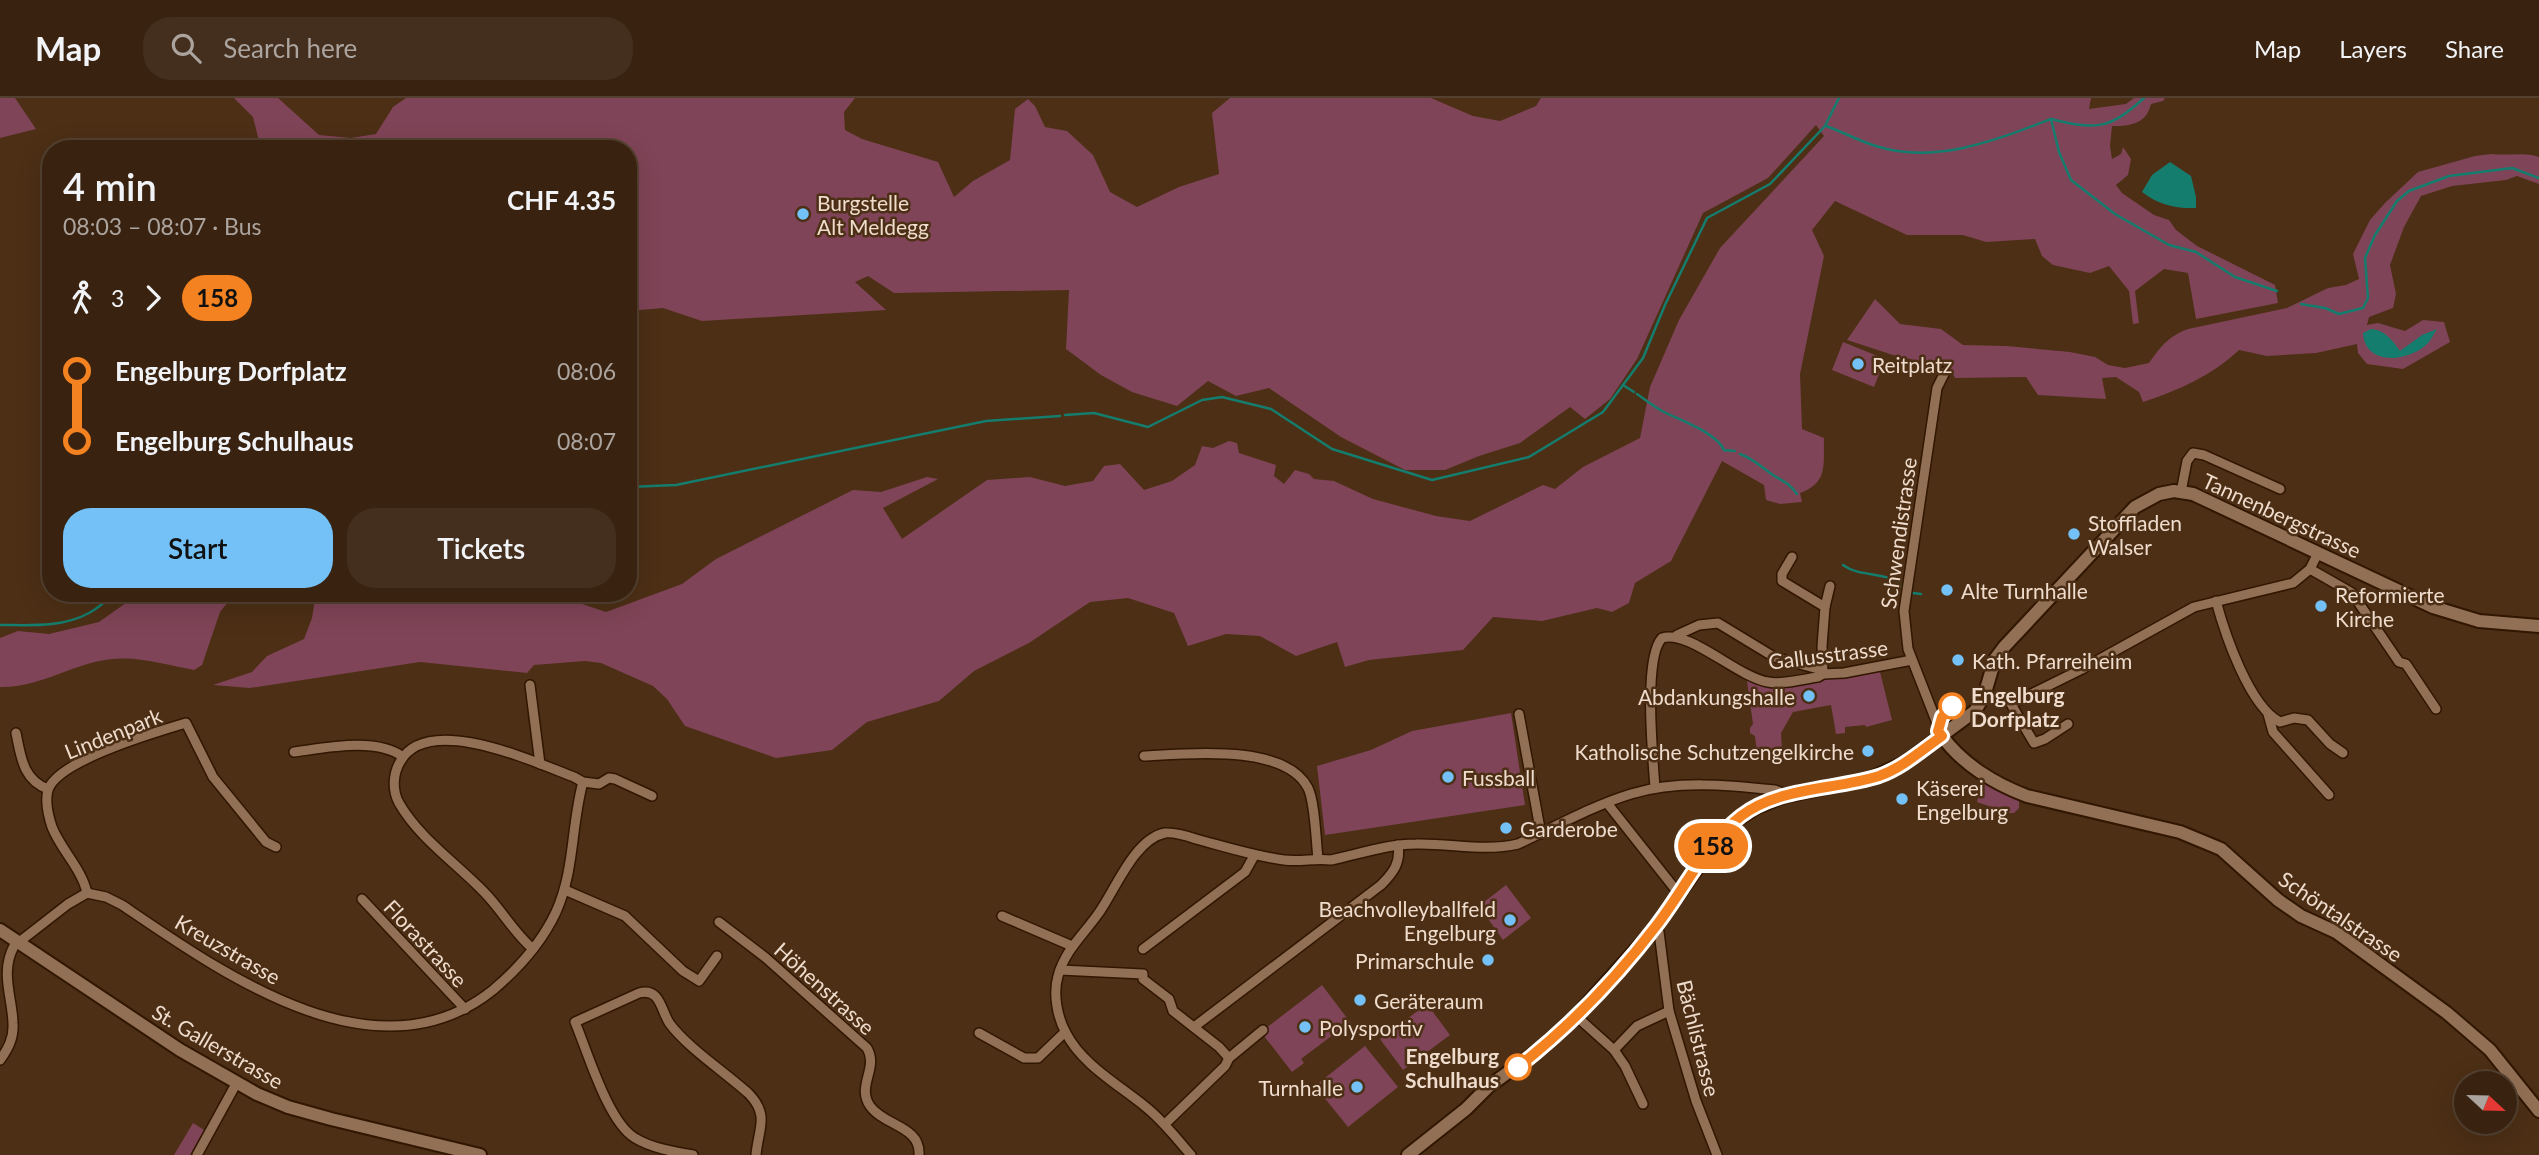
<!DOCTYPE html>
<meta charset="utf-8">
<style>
:root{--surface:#392310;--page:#442f1e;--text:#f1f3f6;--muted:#aba49f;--line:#534030;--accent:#73c1f6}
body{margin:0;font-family:Lato,sans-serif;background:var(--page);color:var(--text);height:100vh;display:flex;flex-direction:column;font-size:26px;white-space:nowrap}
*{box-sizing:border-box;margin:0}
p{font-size:23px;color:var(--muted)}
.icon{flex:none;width:38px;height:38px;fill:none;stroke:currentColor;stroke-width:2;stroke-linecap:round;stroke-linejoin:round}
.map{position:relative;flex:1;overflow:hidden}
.side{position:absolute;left:42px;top:42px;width:595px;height:462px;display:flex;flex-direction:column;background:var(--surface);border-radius:28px;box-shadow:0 7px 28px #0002,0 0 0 2px var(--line)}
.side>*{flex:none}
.badge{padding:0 14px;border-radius:23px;font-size:24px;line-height:46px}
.needle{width:46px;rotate:112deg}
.buttons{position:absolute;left:2454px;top:973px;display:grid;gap:14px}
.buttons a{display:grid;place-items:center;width:63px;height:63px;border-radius:50%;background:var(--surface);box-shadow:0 7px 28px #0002,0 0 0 2px var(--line);font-size:35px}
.map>.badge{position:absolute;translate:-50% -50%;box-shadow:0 0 0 4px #fff}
.legs{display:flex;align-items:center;gap:10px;height:77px;padding:0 21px;font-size:23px}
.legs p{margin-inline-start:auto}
.headline{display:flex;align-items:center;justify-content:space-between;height:119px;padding:0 21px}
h1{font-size:38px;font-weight:600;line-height:52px}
.button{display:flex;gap:14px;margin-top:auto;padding:14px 21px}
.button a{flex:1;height:80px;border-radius:28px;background:var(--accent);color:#111;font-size:28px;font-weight:600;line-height:80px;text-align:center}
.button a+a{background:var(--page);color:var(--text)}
ul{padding:0 21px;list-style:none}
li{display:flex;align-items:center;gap:24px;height:70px;font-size:26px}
li i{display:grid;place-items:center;width:10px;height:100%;margin:0 9px;background:currentColor}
li i::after{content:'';width:18px;height:18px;margin:-9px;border:5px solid;border-radius:50%;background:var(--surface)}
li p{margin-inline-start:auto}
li:first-child i{background:linear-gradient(#0000 50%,currentColor 0)}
li:last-child i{background:linear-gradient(currentColor 50%,#0000 0)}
header{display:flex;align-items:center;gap:42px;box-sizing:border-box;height:98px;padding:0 35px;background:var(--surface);border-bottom:2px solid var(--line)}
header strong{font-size:33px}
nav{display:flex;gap:38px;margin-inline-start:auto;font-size:24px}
.search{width:490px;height:63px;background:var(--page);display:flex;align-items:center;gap:18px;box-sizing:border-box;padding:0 24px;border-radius:28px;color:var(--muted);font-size:26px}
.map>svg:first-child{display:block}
.green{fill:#7f4457}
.water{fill:#157d6e}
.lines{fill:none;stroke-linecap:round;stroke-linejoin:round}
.stream{stroke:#157d6e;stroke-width:2.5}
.street-casing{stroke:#311600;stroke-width:12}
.secondary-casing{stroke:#311600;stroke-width:16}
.street{stroke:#927055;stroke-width:9}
.secondary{stroke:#927055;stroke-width:12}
.line-1-casing{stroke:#fff;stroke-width:16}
.line-1{stroke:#f58220;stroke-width:10}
.poi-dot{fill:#73c1f6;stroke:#4c2f15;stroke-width:2.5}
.stop-1-dot{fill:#fff;stroke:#f58220;stroke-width:3.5}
.labels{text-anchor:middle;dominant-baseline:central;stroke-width:5;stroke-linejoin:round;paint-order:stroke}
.poi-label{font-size:21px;fill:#efdccd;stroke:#4c2f15;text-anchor:start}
.street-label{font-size:21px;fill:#efdccd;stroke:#4c2f15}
.stop-label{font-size:21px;font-weight:bold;fill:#efdccd;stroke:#4c2f15;text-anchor:start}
</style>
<header>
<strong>Map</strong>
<div class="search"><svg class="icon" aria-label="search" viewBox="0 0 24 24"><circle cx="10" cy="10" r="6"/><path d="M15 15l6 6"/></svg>Search here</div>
<nav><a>Map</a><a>Layers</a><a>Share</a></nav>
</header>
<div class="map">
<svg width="2539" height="1057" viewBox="0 0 2539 1057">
<rect width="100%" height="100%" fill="#4c2f15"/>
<g class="green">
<path d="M 0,0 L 15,0 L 36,31 L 0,40 Z"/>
<path d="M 234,0 L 278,0 L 319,37 L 351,40 L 376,36 L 393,9 L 406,0 L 855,0 L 844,14 L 845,32 L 862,41 L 938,64 L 954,99 L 973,83 L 1010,62 L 1015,11 L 1028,1 L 1035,8 L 1045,29 L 1067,33 L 1093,57 L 1110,94 L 1137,109 L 1179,89 L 1219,76 L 1212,15 L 1230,0 L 1431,0 L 1473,18 L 1500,23 L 1536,8 L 1541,0 L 2091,0 L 2089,11 L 2126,6 L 2134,0 L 2165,0 L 2163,3 L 2151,6 C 2146,26 2131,28 2112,28 L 2110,48 L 2112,61 L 2121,56 L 2123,49 L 2131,61 L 2128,77 L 2116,87 L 2122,95 L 2154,117 L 2169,122 L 2176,132 L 2197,148 L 2275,187 L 2278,205 L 2196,221 L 2188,175 L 2164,171 L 2135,193 L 2139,225 L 2133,226 L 2129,193 L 2109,168 L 2090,175 L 2053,167 L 2042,158 L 2035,141 L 1986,144 L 1963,137 L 1907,137 L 1835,103 L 1812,132 L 1824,158 L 1800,276 L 1802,331 L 1824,340 C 1823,366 1829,384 1800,395 L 1802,404 L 1780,406 L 1766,402 L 1764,387 L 1722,363 L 1671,463 L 1635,485 L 1629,505 L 1612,514 L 1597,510 L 1542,523 L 1493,519 L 1463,552 L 1369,562 L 1345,569 L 1337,544 L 1296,558 L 1260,538 L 1226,536 L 1188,548 L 1174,515 L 1128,500 L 1090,504 L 1029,545 L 974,573 L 939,603 L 867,624 L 832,652 L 776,660 L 685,628 L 667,601 L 653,588 L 601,565 L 585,563 L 534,567 L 527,575 L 420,564 L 250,590 L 213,587 L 252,574 L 267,558 L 304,541 L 312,520 L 316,495 L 550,495 L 606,514 L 682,486 L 716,461 L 853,392 L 881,394 L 927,379 L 938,381 L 883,410 L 902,441 L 987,382 L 1030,379 L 1065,388 L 1093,383 L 1104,368 L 1120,366 L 1144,392 L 1172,383 L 1195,367 L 1202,348 L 1213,350 L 1229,343 L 1237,345 L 1239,355 L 1276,367 L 1274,378 L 1284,386 L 1295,372 L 1309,376 L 1314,381 L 1334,383 L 1373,401 L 1436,418 L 1470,423 L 1543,387 L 1555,391 L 1583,369 L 1640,340 L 1650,289 L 1679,222 L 1720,150 L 1824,38 L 1816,27 L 1768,80 L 1703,115 L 1637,261 L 1610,301 L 1585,321 L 1570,309 L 1520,345 L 1479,358 L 1445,372 L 1405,372 L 1341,339 L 1269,290 L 1236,298 L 1208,283 L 1177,308 L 1132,294 L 1101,277 L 1066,251 L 1069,192 L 894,195 L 868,178 L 855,184 L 886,212 L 702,223 L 663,210 L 628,213 L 628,51 L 261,51 L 253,19 Z"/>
<path d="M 2491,56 C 2506,58 2525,54 2539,59 L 2539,86 L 2517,78 L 2506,82 L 2452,88 L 2421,98 L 2404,129 L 2390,167 L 2396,196 L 2393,210 L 2369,219 L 2367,227 L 2378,225 L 2405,233 L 2423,222 L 2444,224 L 2450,244 L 2403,271 L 2367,266 L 2358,255 L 2357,246 L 2316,255 L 2267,258 L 2239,252 C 2211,278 2179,292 2143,304 L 2139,294 L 2116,279 L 2102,280 L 2106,301 L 2038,297 L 2026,279 L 1955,280 L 1947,264 L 1940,268 L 1893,257 L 1847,242 L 1875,201 L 1900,226 L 1941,231 L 1963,247 L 2007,248 L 2070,254 L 2095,259 L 2108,267 L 2125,270 L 2149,265 C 2161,248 2169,238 2188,231 L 2287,210 L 2328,190 L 2346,187 L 2359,181 L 2353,156 L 2370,122 L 2385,105 L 2418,74 L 2475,58 Z"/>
<path d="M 1843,244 L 1885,261 L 1874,289 L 1832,272 Z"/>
<path d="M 140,495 L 235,495 L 220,514 L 202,567 L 194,572 C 168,567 138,558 112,561 C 73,565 40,590 0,589 L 0,540 L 18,533 L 49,536 L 99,524 Z"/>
<path d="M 1879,570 L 1892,622 L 1866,629 L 1865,627 L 1845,629 L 1845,635 L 1836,636 L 1831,607 L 1793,614 L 1781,635 L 1782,651 L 1757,655 L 1755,638 L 1750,635 L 1750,630 L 1753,626 L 1746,576 L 1771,582 Z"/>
<path d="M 1511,615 L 1525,707 L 1325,737 L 1317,668 L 1371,652 L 1412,633 Z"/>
<path d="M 1982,684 L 2017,700 L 2019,703 L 2019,710 L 2014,715 L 2009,715 L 1977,704 Z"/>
<path d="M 1506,787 L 1531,820 L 1503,842 L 1479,808 Z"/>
<path d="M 1322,887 L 1350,924 L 1301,961 L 1304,965 L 1292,974 L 1261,934 Z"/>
<path d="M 1427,906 L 1450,937 L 1403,972 L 1380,941 Z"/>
<path d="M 1365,948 L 1398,989 L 1348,1029 L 1315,988 Z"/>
<path d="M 193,1025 L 204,1032 L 190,1057 L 174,1057 Z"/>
</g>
<g class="water">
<path d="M 2170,64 L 2191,78 L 2196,99 L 2196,110 C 2176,111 2157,106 2142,94 L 2152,77 Z"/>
<path d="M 2371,231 C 2385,232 2392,242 2400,253 L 2422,237 L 2437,231 C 2434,235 2431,242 2428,245 C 2410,264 2365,269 2363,235 Z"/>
</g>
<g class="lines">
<g class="stream">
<path d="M 2051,21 C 2095,32 2109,32 2144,0"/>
<path d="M 1826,28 C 1843,34 1859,43 1876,48 C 1935,67 1996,42 2051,21 L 2059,54 L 2071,82 L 2115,116 L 2169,147 L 2196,154 L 2235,179 L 2277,193"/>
<path d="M 2301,206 L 2325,210 L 2339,216 L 2363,210 L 2368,200 L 2365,160 L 2375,137 L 2397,103 L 2409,93 L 2449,78 L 2512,70 L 2539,80"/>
<path d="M 1623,287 L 1634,294"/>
<path d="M 1637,296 C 1646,302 1654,309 1664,314 C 1680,322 1717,335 1724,352 L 1735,353"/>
<path d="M 1065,317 L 1094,315 L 1148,329 L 1202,302 L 1222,299 L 1271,311 L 1332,351 L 1432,382 L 1529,359 L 1603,314 L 1643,260 L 1665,207 L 1707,120 L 1770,86 L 1825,28 L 1839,0"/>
<path d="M 1740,356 C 1752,360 1759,367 1770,375 C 1781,383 1789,384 1797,396"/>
<path d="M 628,389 L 676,387 L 986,323 L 1060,318"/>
<path d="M 1843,467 C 1862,481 1889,471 1904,491"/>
<path d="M 1913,495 L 1921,496"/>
<path d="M 0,527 C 29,527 62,530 89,515 C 99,510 107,501 117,495"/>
</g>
<defs>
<g id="street">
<path d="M 2181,394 L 2187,363 L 2193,355 L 2204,357 L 2280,391"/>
<path d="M 2318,455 L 2310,471 L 2352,495 L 2399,564 L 2406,566 L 2436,611"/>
<path d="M 1792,459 L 1782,476 L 1782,483 L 1825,509 L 1822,548 L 1823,576"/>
<path d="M 2216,503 C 2225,536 2249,608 2280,624 L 2294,620 L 2308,622 L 2330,646 L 2343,655"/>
<path d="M 1825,509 L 1830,488"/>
<path d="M 1677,537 L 1699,527 L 1718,525 L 1774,559 L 1818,571 L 1823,576"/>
<path d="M 530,587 L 540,666"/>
<path d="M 1519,616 L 1541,736"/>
<path d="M 2268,616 L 2273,634 L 2329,697"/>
<path d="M 2068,626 L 2045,641 L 2034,645 L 2011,606 L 2082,571 L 2194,509 L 2293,485 L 2310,471"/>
<path d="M 16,635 C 21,659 23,682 48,691"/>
<path d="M 1942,638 L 1908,551 L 1904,513 L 1937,290 L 1945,274"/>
<path d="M 294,654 C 325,650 376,639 403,659"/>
<path d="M 1144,658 C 1186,656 1285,645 1308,690 C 1315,704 1316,743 1318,761"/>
<path d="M 1655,690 C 1653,660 1643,560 1662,540 C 1689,531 1737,579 1768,584 C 1783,587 1803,581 1818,579 L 1823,576 L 1844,575 L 1912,562"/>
<path d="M 1607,705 L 1679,796"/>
<path d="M 565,792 L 625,818 L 683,873 L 699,883 L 717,858"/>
<path d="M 87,795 C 82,771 61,752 52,729 C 48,717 45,703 48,692 C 58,662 156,634 186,625 L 213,679 L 266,744 L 276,749"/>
<path d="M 362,801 L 465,911"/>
<path d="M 1002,818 L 1072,848"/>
<path d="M 719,824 L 766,860 L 867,950 C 879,970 856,988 870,1008 C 884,1028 921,1028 919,1057"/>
<path d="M 1655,830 L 1659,834 L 1669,913 L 1696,1003 L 1717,1057"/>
<path d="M 533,851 C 514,835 501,811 484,794 C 456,765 419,740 399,705 C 392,692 393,676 400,664 C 427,614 534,664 574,679 L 583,684 L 599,686 L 609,680 L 615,681 L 652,698"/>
<path d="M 1143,851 L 1245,774 L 1254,758"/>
<path d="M 1060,872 L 1143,876 L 1143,881 L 1169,901 L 1173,913 L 1219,949 L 1229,960"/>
<path d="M 1576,918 L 1614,952 L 1625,968 L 1643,1006"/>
<path d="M 1194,929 L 1381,787 C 1393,775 1401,765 1398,747"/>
<path d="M 979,935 L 1024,960 L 1038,960 L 1065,934"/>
<path d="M 1614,952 L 1637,928 L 1669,913"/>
<path d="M 0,962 C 8,951 14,940 13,925 C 12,898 0,874 14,848 L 68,806 L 87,795 L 106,799 L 122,807 C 222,875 376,986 493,892 C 519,870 542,844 556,814 C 575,772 571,727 583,684"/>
<path d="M 1165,1026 L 1225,968 L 1229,960 L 1263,932"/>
<path d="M 197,1057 L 236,986"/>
<path d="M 693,1057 C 675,1054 651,1050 635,1040 C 608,1024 588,955 575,924 L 639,895 C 661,889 661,914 670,926 C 688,950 726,975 749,996 C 770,1018 758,1031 756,1057"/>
<path d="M 1191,1057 C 1177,1041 1164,1024 1147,1010 C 1121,988 1082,967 1066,935 C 1057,919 1053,895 1058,878 C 1065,852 1084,836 1098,816 C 1115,793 1134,741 1165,735 C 1175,734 1187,738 1196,741 C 1226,749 1254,758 1284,762 C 1301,764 1315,760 1331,762 C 1359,756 1388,746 1416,746 C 1451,745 1484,754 1518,746 C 1555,729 1592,708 1631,696 C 1677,682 1728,687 1775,692 L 1780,694 L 1782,699"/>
</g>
<g id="secondary">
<path d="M 1942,638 C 1962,666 1995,686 2027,698 L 2180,734 L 2221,751 L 2278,802 L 2301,818 L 2336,834 L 2447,915 L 2490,952 L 2539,1013"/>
<path d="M 0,832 L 180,952 L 257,996 L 288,1009 L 331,1021 L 480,1057"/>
<path d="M 1408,1057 L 1466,1011 L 1488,989 L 1544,948 L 1576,918 L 1655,830 L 1710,752 L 1734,724 L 1755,710 L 1782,699 L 1871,680 L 1906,664 L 1975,613 L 1984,598 L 1995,561 L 2004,549 L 2135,409 L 2159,396 L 2174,393 L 2193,396 L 2433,509 L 2479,523 L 2539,528"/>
</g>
</defs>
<use href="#street" class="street-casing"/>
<use href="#secondary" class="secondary-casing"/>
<use href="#street" class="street"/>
<use href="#secondary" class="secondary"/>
</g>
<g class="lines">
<defs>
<path id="line-1" d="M 1518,969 C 1569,929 1617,879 1656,828 C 1684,792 1705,746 1741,718 C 1779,689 1834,692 1879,678 C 1902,670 1922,652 1942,638 L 1938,633 L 1942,619 L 1952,608"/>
</defs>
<use href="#line-1" class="line-1-casing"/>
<use href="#line-1" class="line-1"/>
</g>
<g class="poi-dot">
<circle cx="803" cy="116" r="7"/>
<circle cx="1858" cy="266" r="7"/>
<circle cx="2074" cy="436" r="7"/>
<circle cx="1947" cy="492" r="7"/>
<circle cx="2321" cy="508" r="7"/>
<circle cx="1958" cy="562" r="7"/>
<circle cx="1809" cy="598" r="7"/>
<circle cx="1868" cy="653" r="7"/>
<circle cx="1448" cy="679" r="7"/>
<circle cx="1902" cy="701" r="7"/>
<circle cx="1506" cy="730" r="7"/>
<circle cx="1510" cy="822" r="7"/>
<circle cx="1488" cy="862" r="7"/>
<circle cx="1360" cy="902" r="7"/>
<circle cx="1305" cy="929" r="7"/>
<circle cx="1357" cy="989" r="7"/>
</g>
<g class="stop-1-dot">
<circle cx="1952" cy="608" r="12"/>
<circle cx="1518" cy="969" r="12"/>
</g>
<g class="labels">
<g class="poi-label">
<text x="817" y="104">Burgstelle<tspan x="817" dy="24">Alt Meldegg</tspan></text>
<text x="1872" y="266">Reitplatz</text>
<text x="2088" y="424">Stoffladen<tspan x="2088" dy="24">Walser</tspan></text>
<text x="1961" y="492">Alte Turnhalle</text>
<text x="2335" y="496">Reformierte<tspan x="2335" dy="24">Kirche</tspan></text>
<text x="1972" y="562">Kath. Pfarreiheim</text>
<text x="1795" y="598" text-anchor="end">Abdankungshalle</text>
<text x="1854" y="653" text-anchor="end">Katholische Schutzengelkirche</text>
<text x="1462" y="679">Fussball</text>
<text x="1916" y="689">Käserei<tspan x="1916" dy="24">Engelburg</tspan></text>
<text x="1520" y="730">Garderobe</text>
<text x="1496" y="810" text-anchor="end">Beachvolleyballfeld<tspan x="1496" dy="24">Engelburg</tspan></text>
<text x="1474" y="862" text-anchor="end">Primarschule</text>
<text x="1374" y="902">Geräteraum</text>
<text x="1319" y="929">Polysportiv</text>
<text x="1343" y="989" text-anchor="end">Turnhalle</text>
</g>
<g class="street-label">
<text transform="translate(2282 417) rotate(25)">Tannenbergstrasse</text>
<text transform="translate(1898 435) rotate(-82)">Schwendistrasse</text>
<text transform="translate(1828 556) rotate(-7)">Gallusstrasse</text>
<text transform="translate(113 635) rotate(-22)">Lindenpark</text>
<text transform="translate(2341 818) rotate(34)">Schöntalstrasse</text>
<text transform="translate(426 845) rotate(47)">Florastrasse</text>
<text transform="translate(228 851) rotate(30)">Kreuzstrasse</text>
<text transform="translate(825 890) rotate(42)">Höhenstrasse</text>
<text transform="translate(1699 940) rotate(76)">Bächlistrasse</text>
<text transform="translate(218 948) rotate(30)">St. Gallerstrasse</text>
</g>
<g class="stop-label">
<text x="1971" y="596">Engelburg<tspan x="1971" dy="24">Dorfplatz</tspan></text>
<text x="1499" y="957" text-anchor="end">Engelburg<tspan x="1499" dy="24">Schulhaus</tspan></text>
</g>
</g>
</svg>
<div class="buttons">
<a><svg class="needle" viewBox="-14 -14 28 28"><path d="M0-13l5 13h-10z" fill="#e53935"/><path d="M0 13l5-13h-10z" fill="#aba49f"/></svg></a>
</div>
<b class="badge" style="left:1713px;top:748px;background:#f58220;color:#111">158</b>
<section class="side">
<div class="headline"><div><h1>4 min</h1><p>08:03 – 08:07 · Bus</p></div><b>CHF 4.35</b></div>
<div class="legs"><svg class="icon" aria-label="walk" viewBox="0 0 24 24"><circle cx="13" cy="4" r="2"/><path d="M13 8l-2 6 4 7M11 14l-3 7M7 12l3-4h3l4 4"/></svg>3<svg class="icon" aria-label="forward" viewBox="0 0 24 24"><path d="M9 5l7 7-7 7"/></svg><b class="badge" style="background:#f58220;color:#111">158</b></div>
<ul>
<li><i style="color:#f58220"></i><b>Engelburg Dorfplatz</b><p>08:06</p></li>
<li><i style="color:#f58220"></i><b>Engelburg Schulhaus</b><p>08:07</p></li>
</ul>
<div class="button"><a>Start</a><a>Tickets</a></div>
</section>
</div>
